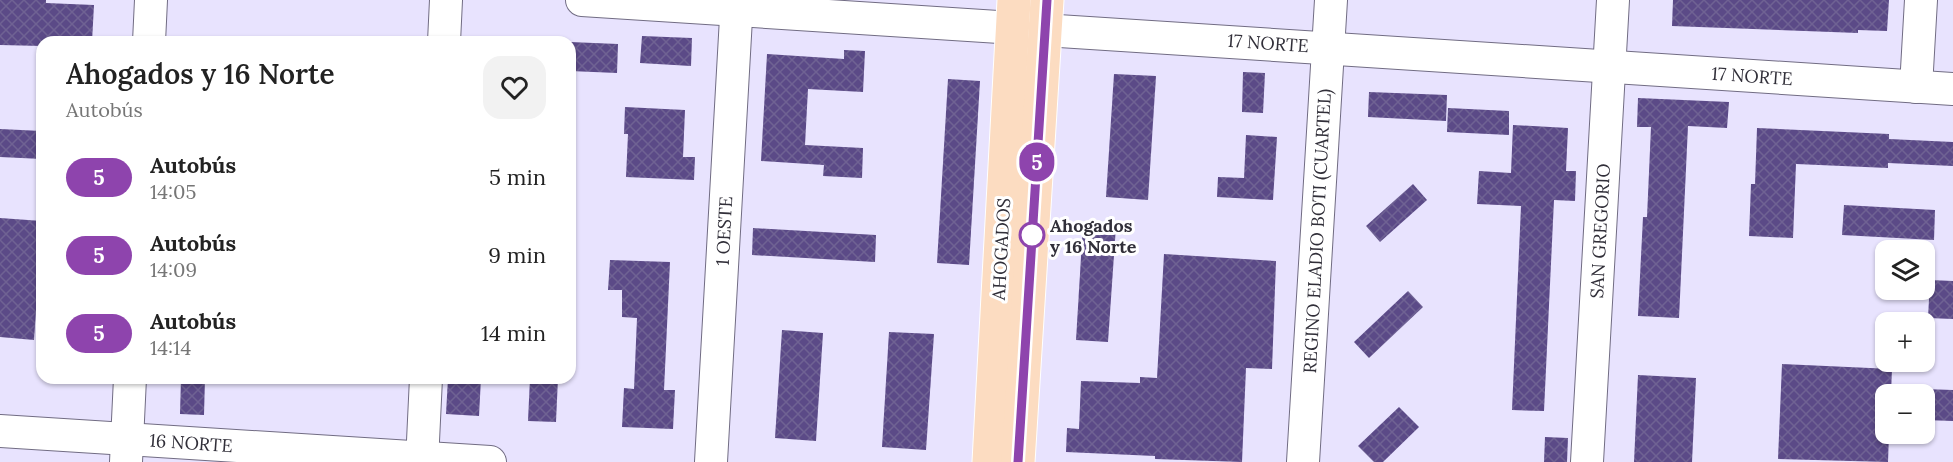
<!DOCTYPE html>
<html lang="es">
<meta charset="utf-8">
<style>
:root{--surface:#fff;--page:#f2f2f2;--text:#222;--muted:#767676}
body{margin:0;font-family:Lora,serif;background:var(--page);color:var(--text);height:100vh;display:flex;flex-direction:column;font-size:22px;white-space:nowrap}
*{box-sizing:border-box;margin:0}
p{font-size:20px;color:var(--muted)}
.icon{flex:none;width:33px;height:33px;fill:none;stroke:currentColor;stroke-width:2;stroke-linecap:round;stroke-linejoin:round}
.map{position:relative;flex:1;overflow:hidden}
.details{position:absolute;left:36px;top:36px;width:540px;height:348px;display:flex;flex-direction:column;background:var(--surface);border-radius:18px;box-shadow:0 2px 4px #0004}
.details>*{flex:none}
.badge{padding:0 12px;border-radius:20px;font-size:21px;line-height:39px}
.tools{position:absolute;left:1875px;top:240px;display:grid;gap:12px}
.tools a{display:grid;place-items:center;width:60px;height:60px;border-radius:12px;background:var(--surface);box-shadow:0 2px 4px #0004;font-size:30px}
.map>.badge{position:absolute;translate:-50% -50%;box-shadow:0 0 0 3px #fff}
.round{display:grid;place-items:center;flex:none;width:63px;height:63px;border-radius:18px;background:var(--page)}
.summary{display:flex;align-items:center;justify-content:space-between;height:102px;padding:0 30px}
h1{font-size:28px;font-weight:600;line-height:45px}
ul{padding:0;list-style:none}
li{display:flex;align-items:center;gap:18px;height:78px;padding:0 30px}
li div{flex:1}
li b{display:block;font-size:22px}
li em{font-style:normal}
li .badge{min-width:66px;font-weight:700;text-align:center}
.map>svg:first-child{display:block}
.building{fill:url(#building-cross-hatch)}
.lines{fill:none;stroke-linecap:round;stroke-linejoin:round}
.minor-casing{stroke:#716c83;stroke-width:34}
.major-casing{stroke:#fff;stroke-width:35}
.minor{stroke:#fff;stroke-width:32}
.major{stroke:#fcdcc1;stroke-width:33}
.line-casing{stroke:#fff;stroke-width:14}
.line{stroke:#8e44ad;stroke-width:9}
.stop-dot{fill:#fff;stroke:#8e44ad;stroke-width:3}
.labels{text-anchor:middle;dominant-baseline:central;stroke-width:6;stroke-linejoin:round;paint-order:stroke}
.street-label{font-size:18px;fill:#312f39;stroke:#fff}
.stop-label{font-size:18px;font-weight:bold;fill:#312f39;stroke:#fff;text-anchor:start}
</style>
<div class="map">
<svg width="1953" height="462" viewBox="0 0 1953 462">
<defs>
<pattern id="building-cross-hatch" width="8" height="8" patternUnits="userSpaceOnUse" patternTransform="scale(1.5)"><rect width="8" height="8" fill="#5b4a87"/><path d="M0 0l8 8M0 8l8-8" fill="none" stroke="#6f6293"/></pattern>
</defs>
<rect width="100%" height="100%" fill="#e8e3fe"/>
<g class="building">
<path d="M 0,0 L 46,0 L 46,3 L 94,5 L 92,42 L 42,42 L 42,46 L 0,45 Z"/>
<path d="M 1673,0 L 1889,0 L 1887,31 L 1858,30 L 1858,33 L 1672,26 Z"/>
<path d="M 642,36 L 692,38 L 691,66 L 640,63 Z"/>
<path d="M 570,42 L 618,44 L 617,73 L 570,71 Z"/>
<path d="M 844,50 L 865,51 L 863,92 L 808,89 L 805,145 L 863,148 L 862,178 L 823,176 L 824,165 L 761,161 L 767,54 L 844,59 Z"/>
<path d="M 1243,72 L 1265,73 L 1263,113 L 1242,112 Z"/>
<path d="M 1114,74 L 1156,76 L 1148,200 L 1106,197 Z"/>
<path d="M 948,79 L 980,81 L 969,265 L 937,263 Z"/>
<path d="M 1369,92 L 1447,95 L 1446,121 L 1368,117 Z"/>
<path d="M 1638,98 L 1729,102 L 1727,128 L 1688,126 L 1679,318 L 1638,316 L 1643,217 L 1647,217 L 1651,127 L 1637,127 Z"/>
<path d="M 625,107 L 685,110 L 683,157 L 695,157 L 694,180 L 626,177 L 628,134 L 624,134 Z"/>
<path d="M 1448,108 L 1509,111 L 1509,135 L 1447,132 Z"/>
<path d="M 1513,125 L 1568,128 L 1566,171 L 1576,171 L 1575,201 L 1554,200 L 1544,411 L 1512,410 L 1521,206 L 1477,204 L 1479,171 L 1511,173 Z"/>
<path d="M 1757,128 L 1889,134 L 1889,139 L 1953,142 L 1953,166 L 1888,163 L 1888,168 L 1796,164 L 1793,238 L 1749,236 L 1751,184 L 1755,184 Z"/>
<path d="M 0,129 L 42,131 L 42,159 L 0,157 Z"/>
<path d="M 1246,135 L 1277,137 L 1273,200 L 1217,197 L 1218,177 L 1244,178 Z"/>
<path d="M 1413,184 L 1427,200 L 1380,242 L 1366,226 Z"/>
<path d="M 1844,205 L 1935,210 L 1934,240 L 1842,235 Z"/>
<path d="M 0,218 L 42,221 L 34,340 L 0,337 Z"/>
<path d="M 1083,224 L 1116,226 L 1108,342 L 1076,340 Z"/>
<path d="M 753,228 L 876,235 L 875,262 L 752,255 Z"/>
<path d="M 1164,254 L 1276,261 L 1272,369 L 1246,368 L 1242,462 L 1155,459 L 1155,456 L 1066,452 L 1067,428 L 1079,429 L 1081,381 L 1140,383 L 1140,377 L 1157,378 Z"/>
<path d="M 610,260 L 670,262 L 664,390 L 675,390 L 673,429 L 622,427 L 624,388 L 634,389 L 637,318 L 622,317 L 622,290 L 608,290 Z"/>
<path d="M 1930,280 L 1953,281 L 1953,319 L 1928,318 Z"/>
<path d="M 1408,291 L 1423,307 L 1369,358 L 1354,342 Z"/>
<path d="M 782,330 L 823,333 L 816,441 L 775,438 Z"/>
<path d="M 889,332 L 934,334 L 926,450 L 882,447 Z"/>
<path d="M 1782,364 L 1892,369 L 1891,394 L 1886,394 L 1886,434 L 1889,434 L 1888,462 L 1778,459 Z"/>
<path d="M 1638,375 L 1696,378 L 1692,462 L 1634,462 Z"/>
<path d="M 181,378 L 205,378 L 204,415 L 180,414 Z"/>
<path d="M 448,378 L 481,378 L 479,416 L 446,414 Z"/>
<path d="M 530,378 L 558,378 L 556,422 L 528,421 Z"/>
<path d="M 1924,389 L 1953,390 L 1953,421 L 1924,420 Z"/>
<path d="M 1399,407 L 1419,427 L 1383,462 L 1374,462 L 1358,446 Z"/>
<path d="M 1545,437 L 1568,438 L 1567,462 L 1544,462 Z"/>
</g>
<g class="lines">
<defs>
<g id="minor">
<path d="M 582,0 L 1953,89"/>
<path d="M 149,42 L 151,0"/>
<path d="M 444,42 L 446,0"/>
<path d="M 1916,87 L 1921,0"/>
<path d="M 0,431 L 490,462"/>
<path d="M 126,462 L 130,378"/>
<path d="M 422,462 L 426,378"/>
<path d="M 711,462 L 737,0"/>
<path d="M 1303,462 L 1331,0"/>
<path d="M 1587,462 L 1613,0"/>
</g>
<g id="major">
<path d="M 989,462 L 1014,0"/>
<path d="M 1018,462 L 1047,0"/>
</g>
</defs>
<use href="#minor" class="minor-casing"/>
<use href="#major" class="major-casing"/>
<use href="#minor" class="minor"/>
<use href="#major" class="major"/>
</g>
<g class="lines">
<defs>
<path id="line" d="M 1018,462 L 1047,0"/>
</defs>
<use href="#line" class="line-casing"/>
<use href="#line" class="line"/>
</g>
<circle class="stop-dot" cx="1032" cy="235" r="12"/>
<g class="labels">
<g class="street-label">
<text transform="translate(1268 43) rotate(4)">17 NORTE</text>
<text transform="translate(1752 76) rotate(4)">17 NORTE</text>
<text transform="translate(724 231) rotate(-87)">1 OESTE</text>
<text transform="translate(1317 231) rotate(-87)">REGINO ELADIO BOTI (CUARTEL)</text>
<text transform="translate(1600 231) rotate(-87)">SAN GREGORIO</text>
<text transform="translate(1001 249) rotate(-87)">AHOGADOS</text>
<text transform="translate(191 443) rotate(4)">16 NORTE</text>
</g>
<g class="stop-label">
<text x="1050" y="225">Ahogados<tspan x="1050" dy="21">y 16 Norte</tspan></text>
</g>
</g>
</svg>
<div class="tools">
<a><svg class="icon" aria-label="layers" viewBox="0 0 24 24"><path d="M12 4l9 5-9 5-9-5zM3 14l9 5 9-5"/></svg></a>
<a>+</a>
<a>−</a>
</div>
<b class="badge" style="left:1037px;top:162px;background:#8e44ad;color:#fff">5</b>
<section class="details">
<div class="summary"><div><h1>Ahogados y 16 Norte</h1><p>Autobús</p></div><a class="round"><svg class="icon" aria-label="heart" viewBox="0 0 24 24"><path d="M12 20l-8-8c-3-5 5-10 8-4 3-6 11-1 8 4z"/></svg></a></div>
<ul>
<li><span class="badge" style="background:#8e44ad;color:#fff">5</span><div><b>Autobús</b><p>14:05</p></div><em>5 min</em></li>
<li><span class="badge" style="background:#8e44ad;color:#fff">5</span><div><b>Autobús</b><p>14:09</p></div><em>9 min</em></li>
<li><span class="badge" style="background:#8e44ad;color:#fff">5</span><div><b>Autobús</b><p>14:14</p></div><em>14 min</em></li>
</ul>
</section>
</div>
